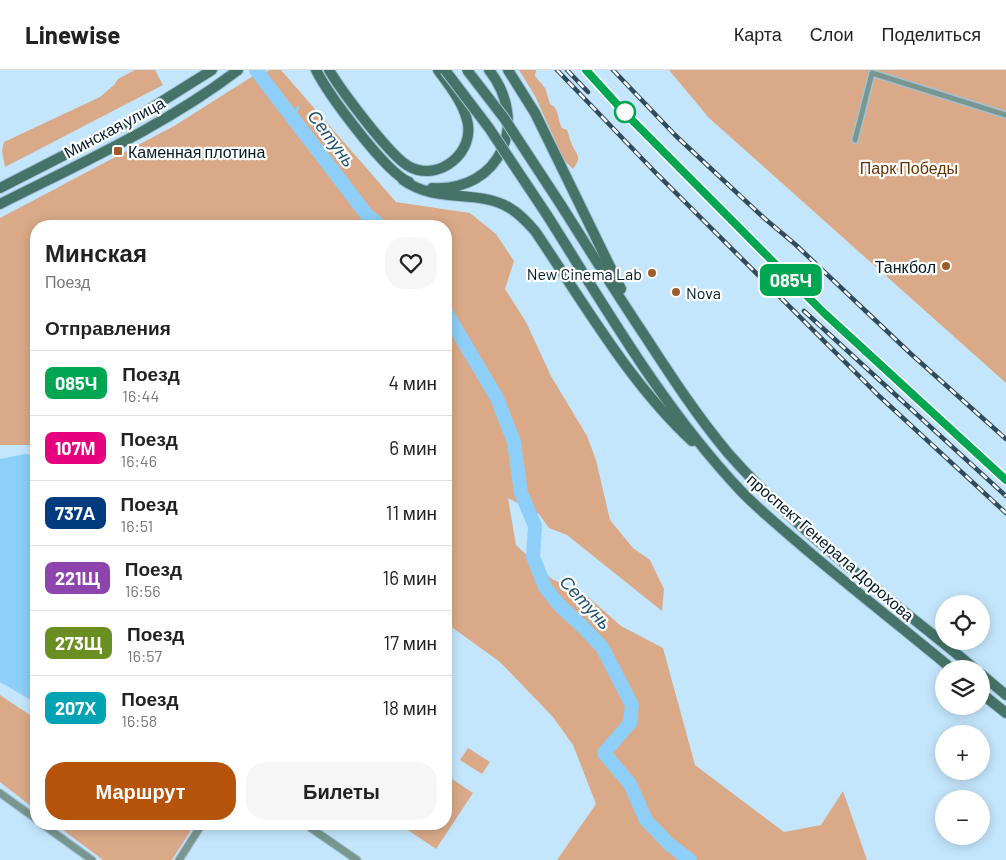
<!DOCTYPE html>
<html lang="ru">
<meta charset="utf-8">
<style>
:root{--surface:#fff;--page:#f6f6f6;--text:#222;--muted:#767676;--line:#e0e0e0;--accent:#b45309}
body{margin:0;font-family:Barlow,sans-serif;background:var(--page);color:var(--text);height:100vh;display:flex;flex-direction:column;font-size:19px;white-space:nowrap}
*{box-sizing:border-box;margin:0}
p{font-size:16px;color:var(--muted)}
.icon{flex:none;width:28px;height:28px;fill:none;stroke:currentColor;stroke-width:2;stroke-linecap:round;stroke-linejoin:round}
.map{position:relative;flex:1;overflow:hidden}
.sheet{position:absolute;left:30px;top:150px;width:422px;height:610px;display:flex;flex-direction:column;background:var(--surface);border-radius:20px;box-shadow:0 2px 12px #0003}
.sheet>*{flex:none}
.badge{padding:0 10px;border-radius:8px;font-size:18px;line-height:32px}
.tools{position:absolute;left:935px;top:525px;display:grid;gap:10px}
.tools a{display:grid;place-items:center;width:55px;height:55px;border-radius:50%;background:var(--surface);box-shadow:0 2px 12px #0003;font-size:25px}
.map>.badge{position:absolute;translate:-50% -50%;box-shadow:0 0 0 2px #fff}
h2{padding:0 15px;font-size:19px;line-height:45px}
.round{display:grid;place-items:center;flex:none;width:52px;height:52px;border-radius:20px;background:var(--page)}
.summary{display:flex;align-items:center;justify-content:space-between;height:85px;padding:0 15px}
h1{font-size:24px;font-weight:700;line-height:38px}
.cta{display:flex;gap:10px;margin-top:auto;padding:10px 15px}
.cta a{flex:1;height:58px;border-radius:20px;background:var(--accent);color:#fff;font-size:20px;font-weight:700;line-height:58px;text-align:center}
.cta a+a{background:var(--page);color:var(--text)}
ul{padding:0;list-style:none}
li{display:flex;align-items:center;gap:15px;height:65px;padding:0 15px;border-top:1px solid var(--line)}
li div{flex:1}
li b{display:block;font-size:19px}
li em{font-style:normal}
li .badge{min-width:55px;font-weight:700;text-align:center}
header{display:flex;align-items:center;gap:30px;box-sizing:border-box;height:70px;padding:0 25px;background:var(--surface);border-bottom:1px solid var(--line)}
header strong{font-size:24px}
nav{display:flex;gap:28px;margin-inline-start:auto;font-size:18px}
.map>svg:first-child{display:block}
.green{fill:#daaa88}
.water{fill:#8dcff8}
.lines{fill:none;stroke-linecap:round;stroke-linejoin:round}
.stream{stroke:#8dcff8;stroke-width:2.5}
.river{stroke:#8dcff8;stroke-width:14}
.pedestrian-casing{stroke:#a1c1d7;stroke-width:8}
.minor-casing{stroke:#a1c1d7;stroke-width:9}
.secondary-casing{stroke:#a1c1d7;stroke-width:12}
.pedestrian{stroke:#79978f;stroke-width:5}
.minor{stroke:#79978f;stroke-width:7}
.secondary{stroke:#457368;stroke-width:10}
.rail-casing{stroke:#314b5b;stroke-width:4.5}
.rail{stroke:#fff;stroke-width:2.5;stroke-dasharray:8;stroke-linecap:butt}
.secondary-bridge-casing{stroke:#a1c1d7;stroke-width:12;stroke-linecap:butt}
.secondary-bridge{stroke:#457368;stroke-width:10}
.line-casing{stroke:#fff;stroke-width:11}
.line{stroke:#00a651;stroke-width:8}
.stop-dot{fill:#fff;stroke:#00a651;stroke-width:2.5}
.poi-dot{fill:#9d5d28;stroke:#fff;stroke-width:2}
.labels{text-anchor:middle;dominant-baseline:central;stroke-width:4.5;stroke-linejoin:round;paint-order:stroke}
.street-label{font-size:16px;fill:#031b28;stroke:#fff}
.poi-label{font-size:16px;fill:#031b28;stroke:#fff;text-anchor:start}
.park-label{font-size:16px;fill:#683300;stroke:#fff}
.water-label{font-size:18px;font-style:italic;fill:#225470;stroke:#fff}
</style>
<header>
<strong>Linewise</strong>
<nav><a>Карта</a><a>Слои</a><a>Поделиться</a></nav>
</header>
<div class="map">
<svg width="1006" height="790" viewBox="0 0 1006 790">
<rect width="100%" height="100%" fill="#c4e6fd"/>
<g class="green">
<path d="M 135,0 L 155,0 L 163,15 L 5,97 L 2,81 L 4,72 L 100,27 L 114,15 L 118,9 Z"/>
<path d="M 271,0 L 281,0 L 396,132 L 470,143 L 496,164 L 514,191 L 505,219 L 526,252 L 551,306 L 587,366 L 596,390 L 610,450 L 633,478 L 650,490 L 664,519 L 662,541 L 567,465 L 549,458 L 539,444 L 508,428 L 516,475 L 552,509 L 587,526 L 621,556 L 663,578 L 695,695 L 784,762 L 821,755 L 843,721 L 867,790 L 557,790 L 596,734 L 573,675 L 553,647 L 500,592 L 446,553 L 446,156 L 36,156 L 36,375 L 0,375 L 0,148 L 174,56 L 253,6 Z"/>
<path d="M 519,0 L 536,0 L 535,6 L 545,18 L 550,34 C 560,39 557,49 562,58 L 567,60 C 569,64 569,68 571,72 C 575,85 584,85 573,99 L 564,90 L 535,26 Z"/>
<path d="M 669,0 L 1006,0 L 1006,313 L 709,48 Z"/>
<path d="M 0,625 L 36,649 L 36,740 L 0,712 Z"/>
<path d="M 468,678 L 490,692 L 482,704 L 460,690 Z"/>
<path d="M 446,705 L 473,723 L 436,779 L 408,760 L 412,754 L 446,754 Z"/>
<path d="M 55,754 L 195,754 L 172,790 L 103,790 Z"/>
</g>
<path class="water" d="M 25,384 L 36,386 L 36,633 L 0,612 L 0,389 Z"/>
<g class="lines">
<path class="stream" d="M 294,49 L 298,37"/>
<g class="river">
<path d="M 256,0 L 367,145 L 381,156"/>
<path d="M 446,242 L 497,328 L 514,372 L 521,423 L 535,456 L 533,487 L 545,517 L 559,535 L 581,555 L 602,577 L 632,635 L 630,653 L 604,683 L 630,714 L 646,750 L 669,774 L 690,790"/>
</g>
<defs>
<path id="pedestrian" d="M 855,70 L 872,3 L 1006,45"/>
<g id="minor">
<path d="M 0,723 L 36,749"/>
<path d="M 42,754 L 92,790"/>
<path d="M 305,754 L 357,790"/>
<path d="M 179,790 L 202,754"/>
</g>
<g id="secondary">
<path d="M 316,0 C 328,24 386,103 409,112"/>
<path d="M 329,0 C 341,20 391,88 410,97 C 439,112 476,82 467,50 C 462,31 449,15 438,0"/>
<path d="M 508,0 L 535,43 L 621,219"/>
<path d="M 403,110 C 437,134 475,119 508,137 C 519,143 527,152 535,161 C 582,230 630,314 692,371"/>
<path d="M 0,118 L 129,52 L 212,0"/>
<path d="M 432,118 C 501,122 530,52 489,0"/>
<path d="M 0,134 C 81,93 166,55 238,0"/>
<path d="M 561,135 C 589,179 616,223 645,266 C 671,306 697,346 728,383 C 800,465 891,529 975,599"/>
<path d="M 547,145 C 607,240 663,338 740,420 C 761,442 785,461 808,481 C 855,521 904,559 952,599"/>
<path d="M 981,604 L 1006,625"/>
<path d="M 981,623 L 1006,643"/>
</g>
</defs>
<use href="#pedestrian" class="pedestrian-casing"/>
<use href="#minor" class="minor-casing"/>
<use href="#secondary" class="secondary-casing"/>
<use href="#pedestrian" class="pedestrian"/>
<use href="#minor" class="minor"/>
<use href="#secondary" class="secondary"/>
<defs>
<g id="rail">
<path d="M 557,0 L 653,100 L 878,325 L 1006,443"/>
<path d="M 567,0 L 588,22"/>
<path d="M 586,0 L 624,42 L 823,242 L 1006,410"/>
<path d="M 613,0 L 676,66 L 764,148 L 796,175 L 911,284 L 1006,369"/>
<path d="M 804,241 L 1006,426"/>
</g>
</defs>
<use href="#rail" class="rail-casing"/>
<use href="#rail" class="rail"/>
<defs>
<g id="secondary-bridge">
<path d="M 445,0 L 489,58 L 547,145"/>
<path d="M 467,0 L 504,48 L 561,135"/>
</g>
</defs>
<use href="#secondary-bridge" class="secondary-bridge-casing"/>
<use href="#secondary-bridge" class="secondary-bridge"/>
</g>
<g class="lines">
<defs>
<path id="line" d="M 586,0 L 624,42 L 823,242 L 1006,410"/>
</defs>
<use href="#line" class="line-casing"/>
<use href="#line" class="line"/>
</g>
<circle class="stop-dot" cx="625" cy="42" r="10"/>
<g class="poi-dot">
<rect x="113" y="76" width="10" height="10" rx="2.5"/>
<circle cx="946" cy="196" r="5"/>
<circle cx="652" cy="203" r="5"/>
<circle cx="676" cy="222" r="5"/>
</g>
<g class="labels">
<g class="street-label">
<text transform="translate(114 57) rotate(-28)">Минская улица</text>
<text transform="translate(831 477) rotate(41)">проспект Генерала Дорохова</text>
</g>
<g class="poi-label">
<text x="128" y="81">Каменная плотина</text>
<text x="936" y="196" text-anchor="end">Танкбол</text>
<text x="642" y="203" text-anchor="end">New Cinema Lab</text>
<text x="686" y="222">Nova</text>
</g>
<g class="park-label">
<text x="909" y="97">Парк Победы</text>
</g>
<g class="water-label">
<text transform="translate(332 68) rotate(53)">Сетунь</text>
<text transform="translate(586 532) rotate(47)">Сетунь</text>
</g>
</g>
</svg>
<div class="tools">
<a><svg class="icon" aria-label="locate" viewBox="0 0 24 24"><circle cx="12" cy="12" r="6"/><path d="M12 2v4M12 18v4M2 12h4M18 12h4"/></svg></a>
<a><svg class="icon" aria-label="layers" viewBox="0 0 24 24"><path d="M12 4l9 5-9 5-9-5zM3 14l9 5 9-5"/></svg></a>
<a>+</a>
<a>−</a>
</div>
<b class="badge" style="left:791px;top:210px;background:#00a651;color:#fff">085Ч</b>
<section class="sheet">
<div class="summary"><div><h1>Минская</h1><p>Поезд</p></div><a class="round"><svg class="icon" aria-label="heart" viewBox="0 0 24 24"><path d="M12 20l-8-8c-3-5 5-10 8-4 3-6 11-1 8 4z"/></svg></a></div>
<h2>Отправления</h2>
<ul>
<li><span class="badge" style="background:#00a651;color:#fff">085Ч</span><div><b>Поезд</b><p>16:44</p></div><em>4 мин</em></li>
<li><span class="badge" style="background:#e6007e;color:#fff">107М</span><div><b>Поезд</b><p>16:46</p></div><em>6 мин</em></li>
<li><span class="badge" style="background:#003b80;color:#fff">737А</span><div><b>Поезд</b><p>16:51</p></div><em>11 мин</em></li>
<li><span class="badge" style="background:#8e44ad;color:#fff">221Щ</span><div><b>Поезд</b><p>16:56</p></div><em>16 мин</em></li>
<li><span class="badge" style="background:#6b8e23;color:#fff">273Щ</span><div><b>Поезд</b><p>16:57</p></div><em>17 мин</em></li>
<li><span class="badge" style="background:#00a3b4;color:#fff">207Х</span><div><b>Поезд</b><p>16:58</p></div><em>18 мин</em></li>
</ul>
<div class="cta"><a>Маршрут</a><a>Билеты</a></div>
</section>
</div>
